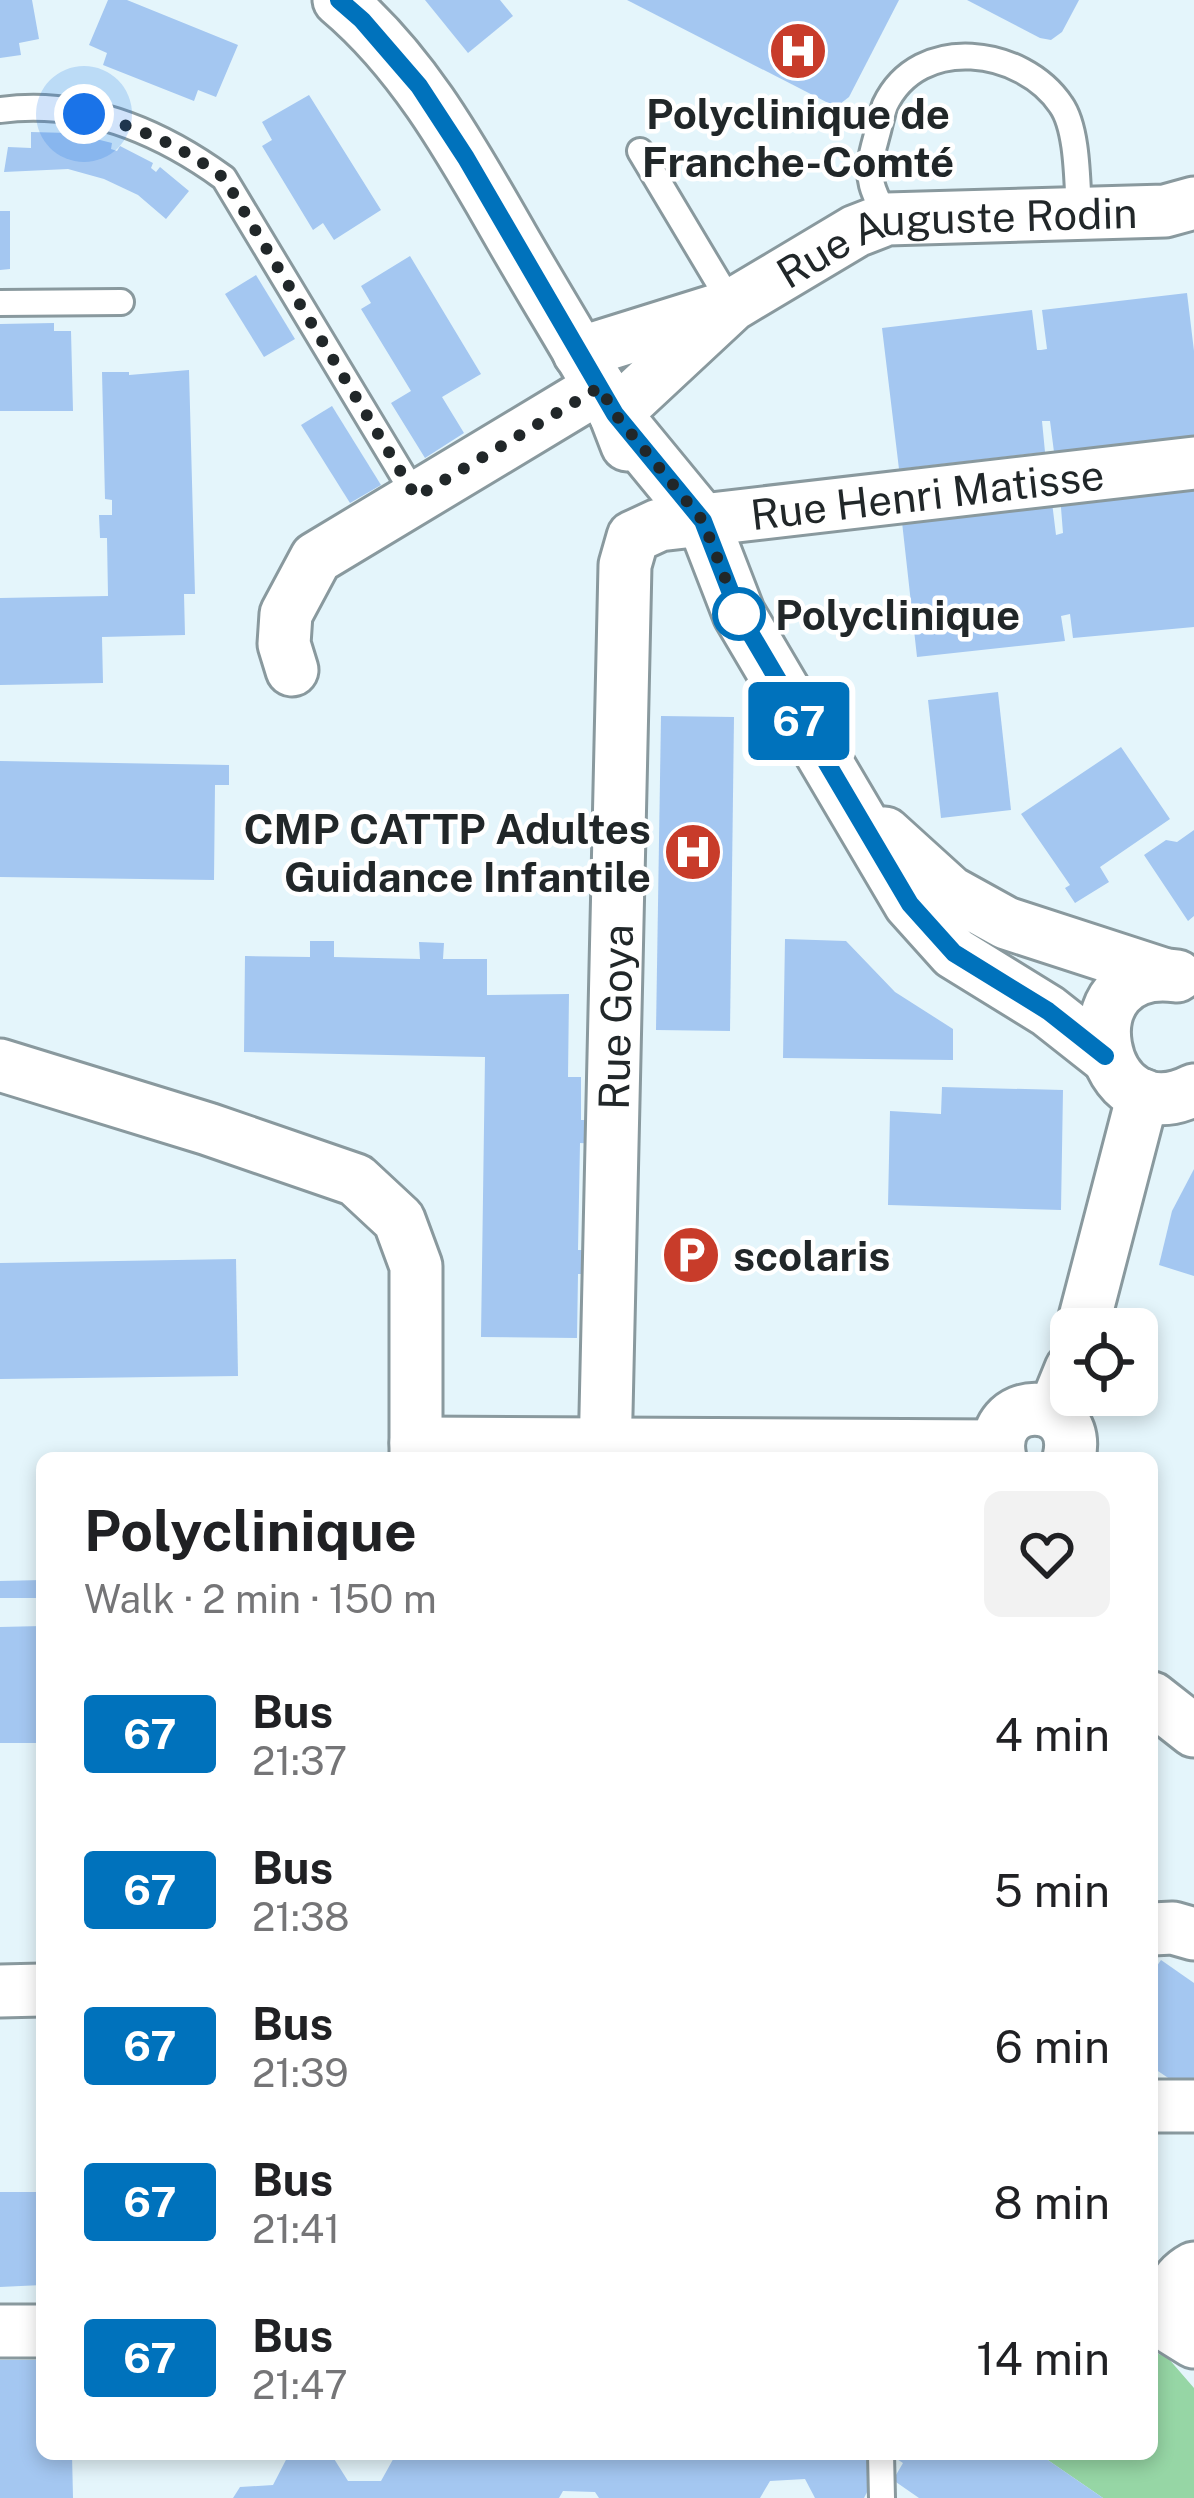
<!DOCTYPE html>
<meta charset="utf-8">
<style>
:root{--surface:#fff;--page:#f2f2f2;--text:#202124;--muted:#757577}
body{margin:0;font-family:"Public Sans",sans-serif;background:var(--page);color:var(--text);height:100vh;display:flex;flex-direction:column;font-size:45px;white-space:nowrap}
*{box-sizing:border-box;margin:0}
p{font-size:39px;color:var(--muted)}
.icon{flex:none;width:66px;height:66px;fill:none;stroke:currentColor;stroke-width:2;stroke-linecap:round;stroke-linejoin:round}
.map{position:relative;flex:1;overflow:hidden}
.sheet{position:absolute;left:36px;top:1452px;width:1122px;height:1008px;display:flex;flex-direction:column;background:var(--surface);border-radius:18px;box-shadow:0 6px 18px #0003}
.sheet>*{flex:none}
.badge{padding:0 24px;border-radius:9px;font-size:42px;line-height:78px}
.controls{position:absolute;left:1050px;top:1308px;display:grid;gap:24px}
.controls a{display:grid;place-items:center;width:108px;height:108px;border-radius:18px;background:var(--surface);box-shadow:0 6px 18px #0003;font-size:60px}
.you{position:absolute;width:60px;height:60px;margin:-30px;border:9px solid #fff;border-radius:50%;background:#1a73e8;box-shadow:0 0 0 18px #1a73e833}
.map>.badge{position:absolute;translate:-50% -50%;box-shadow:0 0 0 6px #fff}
.round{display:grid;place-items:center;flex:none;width:126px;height:126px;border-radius:18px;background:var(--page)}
.headline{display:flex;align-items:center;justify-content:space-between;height:204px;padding:0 48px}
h1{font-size:57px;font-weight:700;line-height:90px}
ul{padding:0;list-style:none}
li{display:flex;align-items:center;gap:36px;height:156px;padding:0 48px}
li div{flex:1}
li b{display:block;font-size:45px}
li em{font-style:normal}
li .badge{min-width:132px;font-weight:700;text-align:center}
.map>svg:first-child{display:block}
.green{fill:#96d6a5}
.building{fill:#a4c7f1}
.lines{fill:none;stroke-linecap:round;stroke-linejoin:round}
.lane-casing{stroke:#89999e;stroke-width:30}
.street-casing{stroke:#89999e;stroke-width:57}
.lane{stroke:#fff;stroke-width:24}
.street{stroke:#fff;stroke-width:51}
.line-casing{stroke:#fff;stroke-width:27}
.line{stroke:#0072bc;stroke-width:18}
.walk{stroke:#212729;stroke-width:12;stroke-dasharray:0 21.6}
.stop-dot{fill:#fff;stroke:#0072bc;stroke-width:6}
.labels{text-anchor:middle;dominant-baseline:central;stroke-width:9;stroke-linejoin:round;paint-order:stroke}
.poi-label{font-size:42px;font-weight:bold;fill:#212729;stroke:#fff}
.street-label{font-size:42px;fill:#212729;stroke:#fff}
.stop-label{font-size:42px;font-weight:bold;fill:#212729;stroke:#fff;text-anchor:start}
</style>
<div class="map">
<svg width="1194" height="2498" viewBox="0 0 1194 2498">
<rect width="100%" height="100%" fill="#e4f5fb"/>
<path class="green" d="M 1152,2351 L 1168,2358 L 1194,2388 L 1194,2498 L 1103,2498 L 1039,2454 L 1152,2454 Z"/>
<g class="building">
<path d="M 0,0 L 32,0 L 39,39 L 19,43 L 21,55 L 0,58 Z"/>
<path d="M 108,0 L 127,0 L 238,45 L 216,97 L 198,90 L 194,101 L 103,65 L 107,53 L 89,45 Z"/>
<path d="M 425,0 L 500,0 L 513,16 L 468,53 Z"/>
<path d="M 627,0 L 899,0 L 849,97 L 836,107 Z"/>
<path d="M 967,0 L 1079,0 L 1062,32 L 1051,40 L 1040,38 Z"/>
<path d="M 309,95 L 381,210 L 334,240 L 323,223 L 313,230 L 262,146 L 272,140 L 262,122 Z"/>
<path d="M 31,132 L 68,133 L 68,139 L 74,139 L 76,134 L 112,143 L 111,149 L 117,151 L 120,146 L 153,163 L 151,168 L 156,172 L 160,167 L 189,191 L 166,219 L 138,195 L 104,179 L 68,169 L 4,172 L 8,147 L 31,148 Z"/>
<path d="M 0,211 L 10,211 L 10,269 L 0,270 Z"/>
<path d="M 410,256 L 481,374 L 442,397 L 464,433 L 425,458 L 391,403 L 411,391 L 361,309 L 371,303 L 361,286 Z"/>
<path d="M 256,275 L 295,339 L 264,357 L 225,294 Z"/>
<path d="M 1187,293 L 1194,351 L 1194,436 L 1054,452 L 1050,421 L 1042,421 L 1045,452 L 899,469 L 882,328 L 1032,310 L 1037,350 L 1041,350 L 1047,349 L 1042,310 Z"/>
<path d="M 54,323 L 54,331 L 71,331 L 73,411 L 0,411 L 0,324 Z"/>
<path d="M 189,370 L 195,594 L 184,594 L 185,635 L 102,637 L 103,683 L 0,685 L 0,598 L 108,596 L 107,538 L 100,538 L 99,515 L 112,515 L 112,500 L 105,499 L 102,372 L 129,372 L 129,375 Z"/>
<path d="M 332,406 L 381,485 L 350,503 L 301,425 Z"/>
<path d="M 1194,479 L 1194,627 L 1073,638 L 1070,614 L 1061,616 L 1065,641 L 917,657 L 901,513 L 1051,494 L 1056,535 L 1063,533 L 1060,495 Z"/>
<path d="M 998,692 L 1011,810 L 941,818 L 928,700 Z"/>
<path d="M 661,716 L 734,717 L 730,1031 L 656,1030 Z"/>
<path d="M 1121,747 L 1170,819 L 1100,867 L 1109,882 L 1075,903 L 1065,888 L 1070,885 L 1021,814 Z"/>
<path d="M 0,761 L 229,765 L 229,785 L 215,785 L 214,880 L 0,877 Z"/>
<path d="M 1194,830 L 1194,916 L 1188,921 L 1144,855 L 1166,840 L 1177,842 Z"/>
<path d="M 785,939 L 846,941 L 895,992 L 953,1029 L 953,1060 L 783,1058 Z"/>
<path d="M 310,941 L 334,941 L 334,957 L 420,959 L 419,942 L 444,943 L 443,959 L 487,959 L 487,995 L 569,994 L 568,1077 L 581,1077 L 581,1120 L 598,1120 L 597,1144 L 580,1143 L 578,1250 L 595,1250 L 595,1274 L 578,1274 L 577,1338 L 481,1337 L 485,1057 L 244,1052 L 245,956 L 310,957 Z"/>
<path d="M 942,1087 L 1063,1090 L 1061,1210 L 888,1205 L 890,1111 L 941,1114 Z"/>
<path d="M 1194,1169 L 1194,1276 L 1159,1265 L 1172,1211 Z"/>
<path d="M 236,1259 L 238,1376 L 0,1379 L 0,1263 Z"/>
<path d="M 42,1580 L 42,1598 L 0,1598 L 0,1581 Z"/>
<path d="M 42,1626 L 42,1743 L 0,1743 L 0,1627 Z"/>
<path d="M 1161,1960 L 1194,1983 L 1194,2084 L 1189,2092 L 1152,2067 L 1152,1973 Z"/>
<path d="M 0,2192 L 42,2192 L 42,2285 L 0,2287 Z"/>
<path d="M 0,2360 L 42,2360 L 42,2454 L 72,2454 L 73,2498 L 0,2498 Z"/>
<path d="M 289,2454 L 331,2454 L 348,2481 L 381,2481 L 396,2454 L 862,2454 L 876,2475 L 864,2498 L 815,2498 L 805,2479 L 770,2481 L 760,2498 L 599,2498 L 595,2492 L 563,2491 L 559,2498 L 233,2498 L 240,2487 L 273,2485 Z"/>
<path d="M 889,2454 L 1039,2454 L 1103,2498 L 919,2498 L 893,2480 L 903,2463 Z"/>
</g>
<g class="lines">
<defs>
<g id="lane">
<path d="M 0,110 C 83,99 158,130 224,178 L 416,497"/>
<path d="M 640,151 L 732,305"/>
<path d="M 887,219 C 882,208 875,197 872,185 C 867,166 873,150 878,131 C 880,123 882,113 885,105 C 919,33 1023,48 1061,105 C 1078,129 1077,183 1079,212"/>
<path d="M 0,303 L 121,302"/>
<path d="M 881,2454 L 882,2498"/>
</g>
<g id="street">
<path d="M 339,0 C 415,64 463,153 512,238 C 546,297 582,355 615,414 L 627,445"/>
<path d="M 579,353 L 720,309"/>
<path d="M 615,414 L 703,521 L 739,614 L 910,904 L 954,953 L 1048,1011 L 1105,1056"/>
<path id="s1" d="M 615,414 L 732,305 L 856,231 L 887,219 L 1165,211 L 1194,203"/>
<path d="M 292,670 L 284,644 L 286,614 L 316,558 L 600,387"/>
<path d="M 885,833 L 950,892 L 1006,923 L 1163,974"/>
<path d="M 1177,976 C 1062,960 1096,1140 1194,1090"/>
<path d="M 0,1065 L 208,1129 L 356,1180 L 399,1220 L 416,1266 L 416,1458"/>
<path d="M 1082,1329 L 1143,1095"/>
<path d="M 1053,1413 L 1071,1369"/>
<path d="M 416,1443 L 998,1446"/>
<path id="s2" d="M 605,1458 L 625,565 L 633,537 L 659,525 L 1194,463"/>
<path d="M 1000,1458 C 986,1393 1084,1393 1069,1458"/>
<path d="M 1152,1698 L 1194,1731"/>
<path d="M 1152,1929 L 1173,1928 L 1194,1934"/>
<path d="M 0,1991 L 42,1990"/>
<path d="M 1152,2106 L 1194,2106"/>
<path d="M 1194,2268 C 1170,2281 1166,2304 1173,2329 L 1194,2342"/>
<path d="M 0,2331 L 42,2331"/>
</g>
</defs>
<use href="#lane" class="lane-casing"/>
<use href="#street" class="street-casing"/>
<use href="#lane" class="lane"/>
<use href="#street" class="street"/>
</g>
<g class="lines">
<defs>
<path id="line" d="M 339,0 L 362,20 L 419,86 L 466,158 L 615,414 L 703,521 L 739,614 L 910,904 L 954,953 L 1048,1011 L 1105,1056"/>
</defs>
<use href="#line" class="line-casing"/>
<use href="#line" class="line"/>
<path class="walk" d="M 84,114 C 138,126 181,146 224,178 L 416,497 L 600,387 L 615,414 L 703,521 L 739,614"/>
</g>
<defs>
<symbol id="hospital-disc" viewBox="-11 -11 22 22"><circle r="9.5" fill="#c83c2a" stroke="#fff"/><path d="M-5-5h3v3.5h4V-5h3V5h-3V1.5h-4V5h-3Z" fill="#fff"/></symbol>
<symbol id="parking-disc" viewBox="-11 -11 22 22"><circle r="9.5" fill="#c83c2a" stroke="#fff"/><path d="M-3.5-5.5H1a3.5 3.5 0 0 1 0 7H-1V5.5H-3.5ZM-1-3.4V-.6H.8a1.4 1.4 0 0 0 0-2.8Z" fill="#fff"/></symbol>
</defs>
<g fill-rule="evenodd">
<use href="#hospital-disc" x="765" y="18" width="66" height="66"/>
<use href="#hospital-disc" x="660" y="819" width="66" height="66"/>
<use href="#parking-disc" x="658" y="1222" width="66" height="66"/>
</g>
<circle class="stop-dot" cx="739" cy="614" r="24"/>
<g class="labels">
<g class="poi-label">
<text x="798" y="113">Polyclinique de<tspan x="798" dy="48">Franche-Comté</tspan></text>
<text x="651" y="828" text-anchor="end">CMP CATTP Adultes<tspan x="651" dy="48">Guidance Infantile</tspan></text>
<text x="733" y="1255" text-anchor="start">scolaris</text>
</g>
<g class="street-label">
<text stroke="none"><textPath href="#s1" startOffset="402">Rue Auguste Rodin</textPath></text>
<text stroke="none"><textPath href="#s2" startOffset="1221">Rue Henri Matisse</textPath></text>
<text stroke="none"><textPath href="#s2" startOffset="441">Rue Goya</textPath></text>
</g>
<g class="stop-label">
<text x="775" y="614">Polyclinique</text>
</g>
</g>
</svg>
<div class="controls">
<a><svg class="icon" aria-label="locate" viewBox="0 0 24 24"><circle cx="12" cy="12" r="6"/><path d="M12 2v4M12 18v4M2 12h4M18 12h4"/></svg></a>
</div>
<div class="you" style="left:84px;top:114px"></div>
<b class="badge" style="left:799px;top:721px;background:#0072bc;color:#fff">67</b>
<section class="sheet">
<div class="headline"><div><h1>Polyclinique</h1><p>Walk · 2 min · 150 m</p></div><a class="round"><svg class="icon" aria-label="heart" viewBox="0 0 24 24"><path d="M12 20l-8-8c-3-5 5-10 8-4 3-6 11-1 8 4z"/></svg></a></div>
<ul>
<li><span class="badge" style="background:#0072bc;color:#fff">67</span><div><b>Bus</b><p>21:37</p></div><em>4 min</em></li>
<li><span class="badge" style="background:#0072bc;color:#fff">67</span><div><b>Bus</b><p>21:38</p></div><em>5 min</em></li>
<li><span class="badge" style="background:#0072bc;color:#fff">67</span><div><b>Bus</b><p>21:39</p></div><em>6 min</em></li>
<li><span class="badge" style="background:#0072bc;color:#fff">67</span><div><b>Bus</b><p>21:41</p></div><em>8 min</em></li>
<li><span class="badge" style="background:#0072bc;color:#fff">67</span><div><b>Bus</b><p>21:47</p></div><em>14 min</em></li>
</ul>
</section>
</div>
